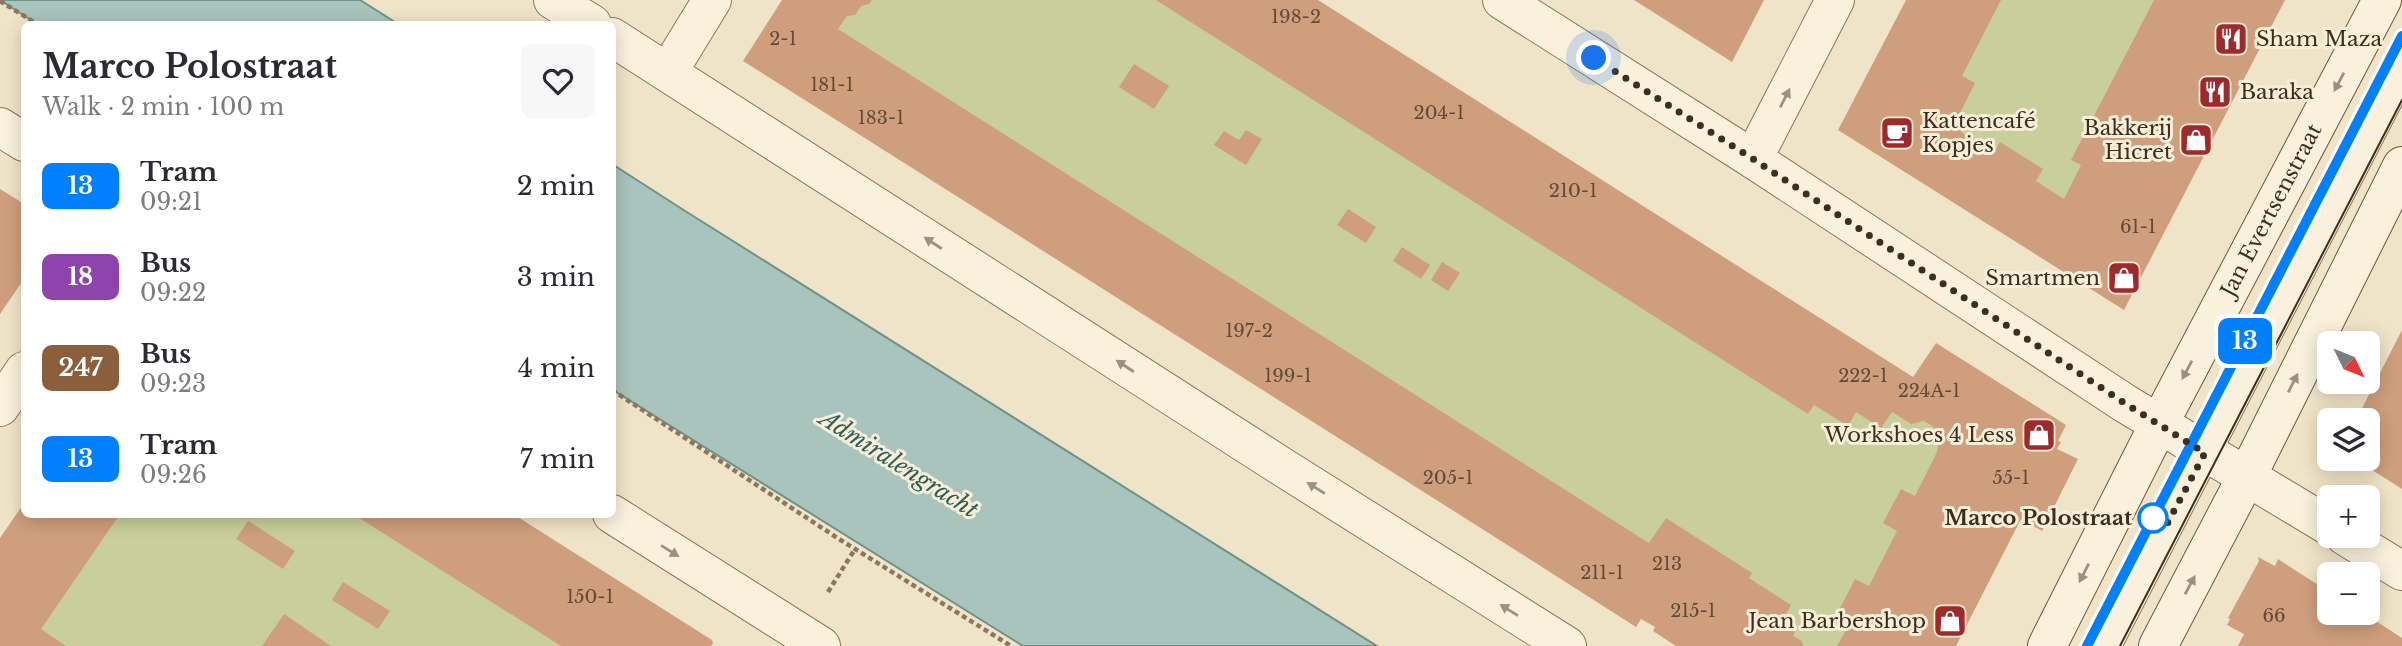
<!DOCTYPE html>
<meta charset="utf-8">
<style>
:root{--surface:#fff;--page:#f7f7f7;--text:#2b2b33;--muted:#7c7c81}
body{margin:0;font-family:"Libre Baskerville",serif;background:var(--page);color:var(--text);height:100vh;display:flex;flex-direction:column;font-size:26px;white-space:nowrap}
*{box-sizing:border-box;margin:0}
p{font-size:23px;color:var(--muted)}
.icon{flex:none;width:38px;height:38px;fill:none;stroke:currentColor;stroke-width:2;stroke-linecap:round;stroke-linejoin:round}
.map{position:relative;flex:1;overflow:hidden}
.sheet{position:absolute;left:21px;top:21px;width:595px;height:497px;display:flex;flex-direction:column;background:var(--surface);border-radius:10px;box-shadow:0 4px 18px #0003}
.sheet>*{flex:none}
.badge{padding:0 14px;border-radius:10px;font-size:24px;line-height:46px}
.needle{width:46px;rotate:133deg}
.tools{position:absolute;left:2317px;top:331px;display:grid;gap:14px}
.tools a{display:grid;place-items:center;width:63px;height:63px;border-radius:10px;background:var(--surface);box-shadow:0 4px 18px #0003;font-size:35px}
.you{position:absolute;width:35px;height:35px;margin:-18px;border:5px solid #fff;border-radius:50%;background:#1a73e8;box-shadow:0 0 0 10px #1a73e833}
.map>.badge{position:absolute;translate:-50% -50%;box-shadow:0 0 0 4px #fff}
.round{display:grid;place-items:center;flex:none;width:74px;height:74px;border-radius:10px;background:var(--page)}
.headline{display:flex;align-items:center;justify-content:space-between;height:119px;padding:0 21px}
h1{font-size:33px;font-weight:800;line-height:52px}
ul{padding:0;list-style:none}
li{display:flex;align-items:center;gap:21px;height:91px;padding:0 21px}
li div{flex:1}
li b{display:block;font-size:26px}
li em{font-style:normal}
li .badge{min-width:77px;font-weight:700;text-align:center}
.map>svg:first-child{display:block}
.green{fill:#c9cf9b}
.water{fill:#a9c4bc;stroke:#6f938a;stroke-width:2}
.building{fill:#cf9f7d}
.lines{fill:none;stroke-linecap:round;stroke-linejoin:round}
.lane-casing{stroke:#8d765c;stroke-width:35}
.street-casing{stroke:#8d765c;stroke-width:40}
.secondary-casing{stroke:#6f573f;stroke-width:40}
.path{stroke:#8d765c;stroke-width:4.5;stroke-dasharray:5 3.5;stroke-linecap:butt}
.lane{stroke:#faf1dc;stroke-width:33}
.street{stroke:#faf1dc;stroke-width:38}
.secondary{stroke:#faf1dc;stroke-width:38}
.tram{stroke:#3d2e20;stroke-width:2}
.oneway{fill:#9c907e}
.line-casing{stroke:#fff;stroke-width:16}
.line{stroke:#007fff;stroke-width:10}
.walk{stroke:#3d2e20;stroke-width:7;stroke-dasharray:0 12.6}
.stop-dot{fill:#fff;stroke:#007fff;stroke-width:3.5}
.labels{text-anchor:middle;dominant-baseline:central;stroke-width:6;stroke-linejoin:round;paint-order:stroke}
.number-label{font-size:18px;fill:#624a37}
.poi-label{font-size:21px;fill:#3d2e20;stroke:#f7eed8;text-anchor:end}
.street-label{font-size:21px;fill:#3d2e20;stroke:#f7eed8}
.stop-label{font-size:21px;font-weight:bold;fill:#3d2e20;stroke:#f7eed8;text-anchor:end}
.water-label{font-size:23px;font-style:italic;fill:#2f5d5a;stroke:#f7eed8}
</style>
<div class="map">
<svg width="2402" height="646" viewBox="0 0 2402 646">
<rect width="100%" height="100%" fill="#f0e4c8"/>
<g class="green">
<path d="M 835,0 L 1229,0 L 1958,439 L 1853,646 L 1785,646 L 812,38 Z"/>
<path d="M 1994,0 L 2180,0 L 2074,207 L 1929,132 Z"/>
<path d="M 74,514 L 433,515 L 660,646 L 0,646 Z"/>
</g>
<g class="water">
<path d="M 0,0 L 360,0 L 398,24 L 37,24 Z"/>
<path d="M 612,164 L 682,209 L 1377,646 L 1023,646 L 613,390 Z"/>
</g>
<g class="building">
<path d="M 782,0 L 872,0 L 869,4 L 861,6 L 855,15 L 847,16 L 838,29 L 1649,543 L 1666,518 L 1752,573 L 1749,578 L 1791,605 L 1781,623 L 1795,632 L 1793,636 L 1802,641 L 1803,646 L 1676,646 L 1653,631 L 1655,627 L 1641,619 L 1636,627 L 1509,546 L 743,61 Z"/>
<path d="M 1156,0 L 1318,0 L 1913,377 L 1936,343 L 2066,425 L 2058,441 L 2061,442 L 2057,449 L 2078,459 L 2042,531 L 2021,519 L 1956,646 L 1837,646 L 1851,621 L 1837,614 L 1855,579 L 1869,586 L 1897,531 L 1883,523 L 1901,489 L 1915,496 L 1937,452 L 1940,431 L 1924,421 L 1911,424 L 1892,412 L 1881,428 L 1856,412 L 1848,426 L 1814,405 L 1808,414 Z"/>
<path d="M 1634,0 L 1764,0 L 1732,62 Z"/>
<path d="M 1906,0 L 2001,0 L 1962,76 L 1975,83 L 1955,123 L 1965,136 L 1993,154 L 2000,142 L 2043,169 L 2036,181 L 2064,199 L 2081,165 L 2071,160 L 2154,0 L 2285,0 L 2124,310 L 1838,130 Z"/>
<path d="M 1134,64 L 1169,86 L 1154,109 L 1119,87 Z"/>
<path d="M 1246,130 L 1262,139 L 1246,165 L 1214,145 L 1224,131 L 1239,140 Z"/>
<path d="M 0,189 L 24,204 L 24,279 L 0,314 Z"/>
<path d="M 1348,209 L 1376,227 L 1366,243 L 1337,225 Z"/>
<path d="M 1402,247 L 1430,265 L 1421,279 L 1393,261 Z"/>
<path d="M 1442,262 L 1460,273 L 1448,291 L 1431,280 Z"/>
<path d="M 2402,330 L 2402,489 L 2353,458 L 2368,458 L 2368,420 L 2356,420 Z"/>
<path d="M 24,503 L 24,514 L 120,514 L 41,629 L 66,646 L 0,646 L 0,538 Z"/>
<path d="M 353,514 L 513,514 L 712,640 L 713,643 L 711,646 L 561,646 Z"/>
<path d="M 248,521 L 295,551 L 283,569 L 236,539 Z"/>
<path d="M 2258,557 L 2275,566 L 2278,559 L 2329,592 L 2329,612 L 2362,612 L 2402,638 L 2402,646 L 2238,646 L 2244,634 L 2227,625 L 2230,619 L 2228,618 L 2259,561 Z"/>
<path d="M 343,582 L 390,611 L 378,629 L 332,600 Z"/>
<path d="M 284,614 L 331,646 L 262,646 Z"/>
</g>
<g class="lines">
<defs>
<path id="lane" d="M 2104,646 L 2402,68"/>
<g id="street">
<path d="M 553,0 L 592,24"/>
<path d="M 1502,0 L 1753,159 L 2126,404 L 2329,526"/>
<path d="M 612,37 L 1284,468 L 1567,646"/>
<path d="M 668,72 L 712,0"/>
<path d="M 0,127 L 24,142"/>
<path d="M 1753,159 L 1835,0"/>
<path d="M 0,407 L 24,371"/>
<path d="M 612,514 L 821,646"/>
<path d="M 2345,536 L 2402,571"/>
</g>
<g id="secondary">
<path id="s1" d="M 2047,646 L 2159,424 L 2382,0"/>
<path d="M 2158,646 L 2247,476 L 2402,166"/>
</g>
</defs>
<use href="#lane" class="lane-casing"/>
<use href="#street" class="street-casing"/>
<use href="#secondary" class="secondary-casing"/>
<g class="path">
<path d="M 0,1 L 37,24"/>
<path d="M 612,390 L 839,539 L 1011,646"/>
<path d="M 828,592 L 855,549"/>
</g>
<use href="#lane" class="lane"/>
<use href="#street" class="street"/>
<use href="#secondary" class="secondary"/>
<g class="tram">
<path d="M 2087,646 L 2402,36"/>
<path d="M 2120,646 L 2402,100"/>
</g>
</g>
<defs><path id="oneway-solid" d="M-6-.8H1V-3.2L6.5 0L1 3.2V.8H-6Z" transform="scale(1.75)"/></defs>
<g class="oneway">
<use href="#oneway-solid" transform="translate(2339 82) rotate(118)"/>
<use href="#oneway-solid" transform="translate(1785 98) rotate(-63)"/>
<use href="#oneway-solid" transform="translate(933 243) rotate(-147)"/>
<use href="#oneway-solid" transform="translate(1125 366) rotate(-147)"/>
<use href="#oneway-solid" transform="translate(2187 370) rotate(118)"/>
<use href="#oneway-solid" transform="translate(2293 383) rotate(-63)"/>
<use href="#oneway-solid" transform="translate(1316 488) rotate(-148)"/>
<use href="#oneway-solid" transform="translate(670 551) rotate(32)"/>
<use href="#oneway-solid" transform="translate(2084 573) rotate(117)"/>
<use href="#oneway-solid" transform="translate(2190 585) rotate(-62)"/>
<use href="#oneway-solid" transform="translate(1509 610) rotate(-148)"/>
</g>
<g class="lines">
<defs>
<path id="line" d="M 2087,646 L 2402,36"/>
</defs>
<use href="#line" class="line-casing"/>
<use href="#line" class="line"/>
<path class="walk" d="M 1594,58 L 1753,159 L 2126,404 L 2205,453 L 2167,524 L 2153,518"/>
</g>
<defs>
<symbol id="restaurant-square" viewBox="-11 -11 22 22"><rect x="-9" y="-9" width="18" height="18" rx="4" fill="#9e2a2b" stroke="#f7eed8"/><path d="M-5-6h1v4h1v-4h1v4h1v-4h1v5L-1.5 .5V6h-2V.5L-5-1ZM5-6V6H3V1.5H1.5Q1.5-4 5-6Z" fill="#fff"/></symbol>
<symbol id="cafe-square" viewBox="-11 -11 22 22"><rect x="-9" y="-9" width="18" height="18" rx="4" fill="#9e2a2b" stroke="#f7eed8"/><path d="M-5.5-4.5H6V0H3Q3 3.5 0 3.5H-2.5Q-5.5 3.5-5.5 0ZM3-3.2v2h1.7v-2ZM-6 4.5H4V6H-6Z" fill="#fff"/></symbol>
<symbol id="shop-square" viewBox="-11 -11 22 22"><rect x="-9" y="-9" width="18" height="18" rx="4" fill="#9e2a2b" stroke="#f7eed8"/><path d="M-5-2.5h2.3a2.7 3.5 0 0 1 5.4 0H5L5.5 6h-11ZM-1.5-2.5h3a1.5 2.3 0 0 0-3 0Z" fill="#fff"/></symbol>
</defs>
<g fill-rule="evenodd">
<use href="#restaurant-square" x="2212" y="20" width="38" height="38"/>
<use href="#restaurant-square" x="2196" y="73" width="38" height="38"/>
<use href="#cafe-square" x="1878" y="114" width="38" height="38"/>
<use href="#shop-square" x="2177" y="121" width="38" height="38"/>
<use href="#shop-square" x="2105" y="259" width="38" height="38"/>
<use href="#shop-square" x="2020" y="416" width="38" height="38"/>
<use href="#shop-square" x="1931" y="602" width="38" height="38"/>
</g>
<circle class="stop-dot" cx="2153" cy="518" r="14"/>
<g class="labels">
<g class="number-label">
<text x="1296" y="17">198-2</text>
<text x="783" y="39">2-1</text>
<text x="832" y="85">181-1</text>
<text x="1439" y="113">204-1</text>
<text x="881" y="118">183-1</text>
<text x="1573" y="191">210-1</text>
<text x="2138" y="227">61-1</text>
<text x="1249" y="331">197-2</text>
<text x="1288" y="376">199-1</text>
<text x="1863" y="376">222-1</text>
<text x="1929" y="391">224A-1</text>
<text x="1448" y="478">205-1</text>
<text x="2011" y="478">55-1</text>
<text x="1667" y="564">213</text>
<text x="1602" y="573">211-1</text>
<text x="590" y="597">150-1</text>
<text x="1693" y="611">215-1</text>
<text x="2274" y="616">66</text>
</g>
<g class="poi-label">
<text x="2256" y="39" text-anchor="start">Sham Maza</text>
<text x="2240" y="92" text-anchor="start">Baraka</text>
<text x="1922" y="121" text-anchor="start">Kattencafé<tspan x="1922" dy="24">Kopjes</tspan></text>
<text x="2172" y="128">Bakkerij<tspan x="2172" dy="24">Hicret</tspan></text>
<text x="2100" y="278">Smartmen</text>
<text x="2014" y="435">Workshoes 4 Less</text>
<text x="1926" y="621">Jean Barbershop</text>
</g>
<g class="street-label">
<text stroke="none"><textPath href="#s1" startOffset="490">Jan Evertsenstraat</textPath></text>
</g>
<g class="stop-label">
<text x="2132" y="518">Marco Polostraat</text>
</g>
<g class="water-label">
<text transform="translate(899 464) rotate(32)">Admiralengracht</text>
</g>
</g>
</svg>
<div class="tools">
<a><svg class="needle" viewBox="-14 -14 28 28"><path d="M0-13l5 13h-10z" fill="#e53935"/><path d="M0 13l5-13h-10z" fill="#7c7c81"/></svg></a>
<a><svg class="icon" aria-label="layers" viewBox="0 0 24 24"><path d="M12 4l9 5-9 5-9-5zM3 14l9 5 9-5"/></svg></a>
<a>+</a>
<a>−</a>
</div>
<div class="you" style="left:1594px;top:58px"></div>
<b class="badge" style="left:2245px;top:341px;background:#007fff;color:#fff">13</b>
<section class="sheet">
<div class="headline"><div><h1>Marco Polostraat</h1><p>Walk · 2 min · 100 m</p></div><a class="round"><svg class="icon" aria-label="heart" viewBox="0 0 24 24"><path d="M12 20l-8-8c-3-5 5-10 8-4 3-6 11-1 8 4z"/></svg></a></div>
<ul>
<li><span class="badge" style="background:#007fff;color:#fff">13</span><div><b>Tram</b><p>09:21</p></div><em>2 min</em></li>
<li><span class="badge" style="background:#8e44ad;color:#fff">18</span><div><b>Bus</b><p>09:22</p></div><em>3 min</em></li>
<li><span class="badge" style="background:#8b5e3c;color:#fff">247</span><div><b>Bus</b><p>09:23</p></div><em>4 min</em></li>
<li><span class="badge" style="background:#007fff;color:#fff">13</span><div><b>Tram</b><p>09:26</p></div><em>7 min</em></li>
</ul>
</section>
</div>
